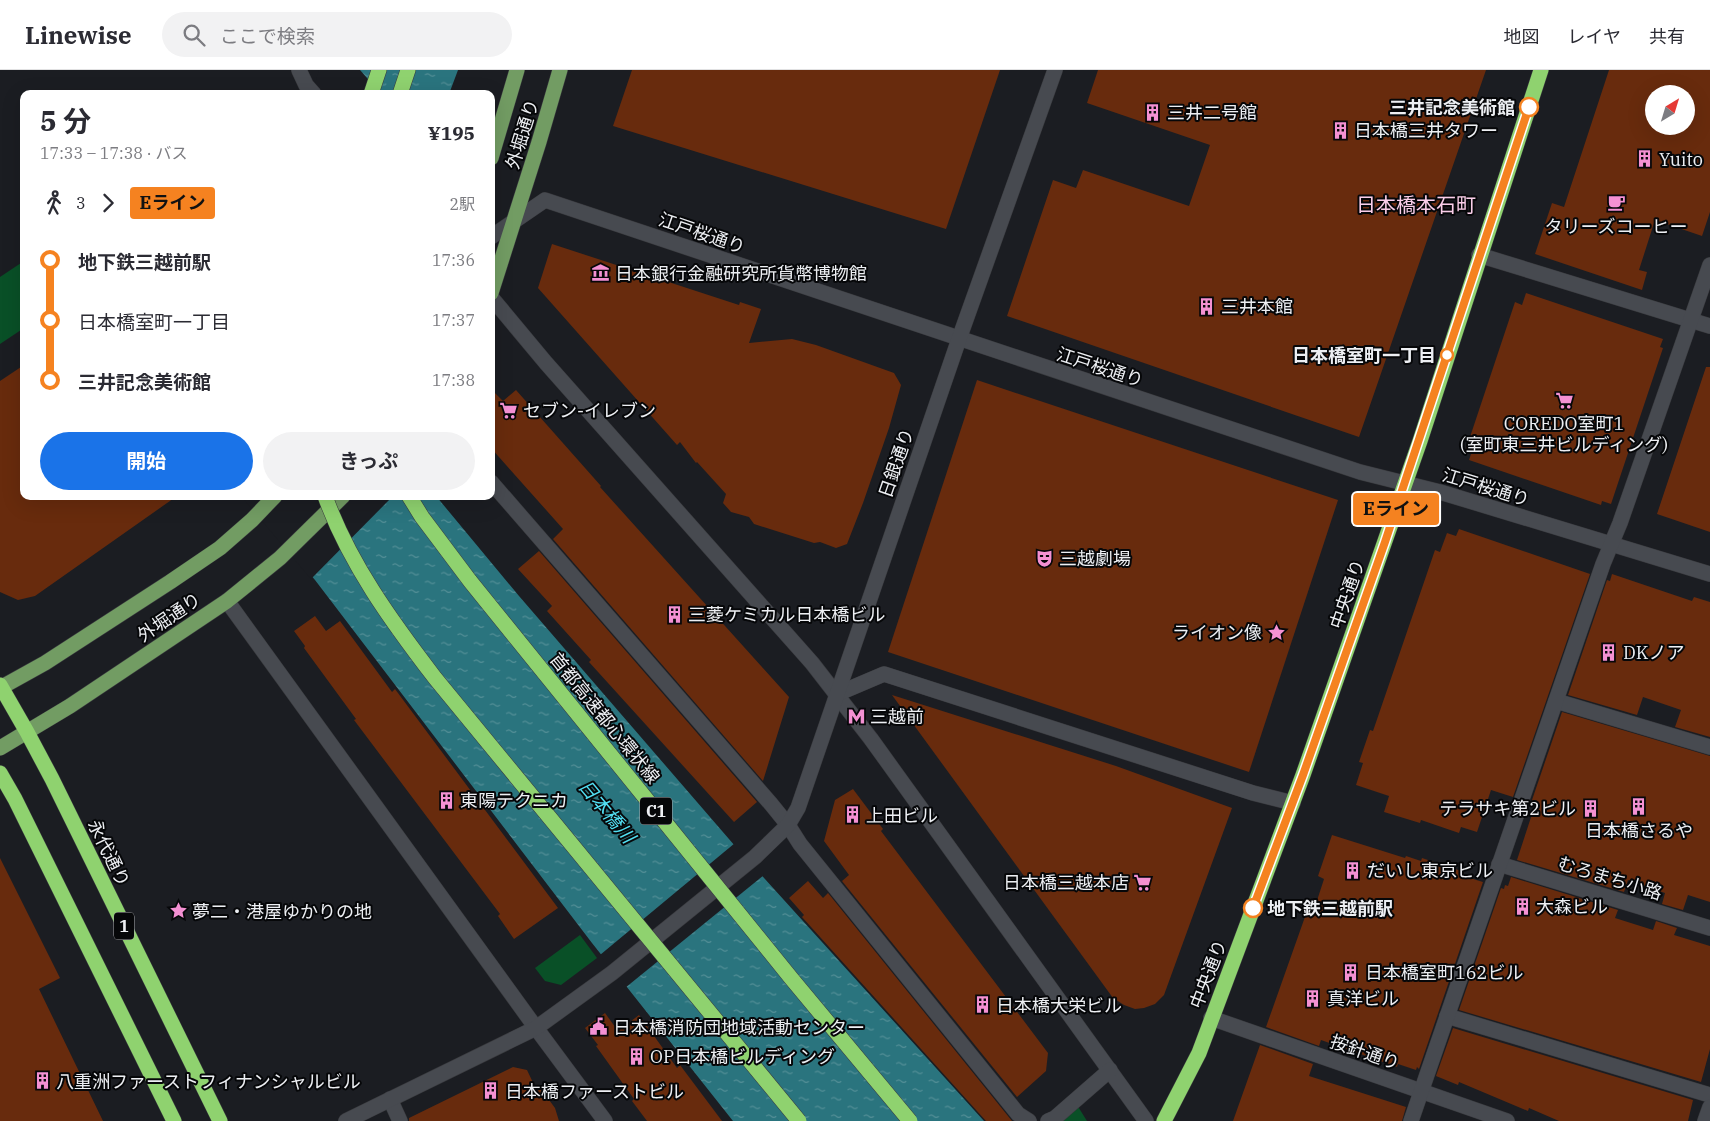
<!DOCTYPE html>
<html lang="ja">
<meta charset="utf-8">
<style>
:root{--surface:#fff;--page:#f2f2f3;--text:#2b2b33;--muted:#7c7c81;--line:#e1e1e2;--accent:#1a73e8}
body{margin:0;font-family:"IBM Plex Serif","Noto Sans JP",serif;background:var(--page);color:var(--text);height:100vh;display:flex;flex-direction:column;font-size:19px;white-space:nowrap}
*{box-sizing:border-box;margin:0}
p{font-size:16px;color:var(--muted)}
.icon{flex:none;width:28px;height:28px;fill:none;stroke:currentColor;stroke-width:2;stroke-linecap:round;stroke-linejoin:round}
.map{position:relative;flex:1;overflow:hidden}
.side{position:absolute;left:20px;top:20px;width:475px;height:410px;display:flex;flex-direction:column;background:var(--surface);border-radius:10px;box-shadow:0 5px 20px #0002}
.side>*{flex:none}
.badge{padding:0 10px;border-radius:4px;font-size:18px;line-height:32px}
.needle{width:32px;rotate:38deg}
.controls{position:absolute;left:1645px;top:15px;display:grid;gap:10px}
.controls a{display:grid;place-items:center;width:50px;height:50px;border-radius:50%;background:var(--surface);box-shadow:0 5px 20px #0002;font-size:25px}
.map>.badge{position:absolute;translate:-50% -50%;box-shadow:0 0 0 2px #fff}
.legs{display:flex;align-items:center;gap:8px;height:55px;padding:0 20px;font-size:16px}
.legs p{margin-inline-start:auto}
.head{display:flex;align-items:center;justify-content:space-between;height:85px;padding:0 20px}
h1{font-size:28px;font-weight:700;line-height:38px}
.cta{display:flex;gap:10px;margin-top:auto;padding:10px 20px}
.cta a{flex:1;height:58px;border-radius:30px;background:var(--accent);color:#fff;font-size:20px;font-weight:700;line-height:58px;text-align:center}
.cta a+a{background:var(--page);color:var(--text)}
ul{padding:0 20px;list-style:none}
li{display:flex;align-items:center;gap:18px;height:60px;font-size:19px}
li i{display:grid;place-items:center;width:8px;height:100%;margin:0 6px;background:currentColor}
li i::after{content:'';width:12px;height:12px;margin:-6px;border:4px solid;border-radius:50%;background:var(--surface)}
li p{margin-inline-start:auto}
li:first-child i{background:linear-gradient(#0000 50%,currentColor 0)}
li:last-child i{background:linear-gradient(currentColor 50%,#0000 0)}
header{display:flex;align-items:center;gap:30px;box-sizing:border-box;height:70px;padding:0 25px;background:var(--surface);border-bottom:1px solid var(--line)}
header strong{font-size:24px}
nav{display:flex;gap:28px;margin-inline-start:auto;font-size:18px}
.search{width:350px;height:45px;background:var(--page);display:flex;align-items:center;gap:12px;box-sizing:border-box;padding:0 18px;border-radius:28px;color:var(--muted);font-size:19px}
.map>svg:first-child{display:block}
.green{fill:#095027}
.water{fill:url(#water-ripples)}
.pier{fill:#1b1d22}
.building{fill:#682b0d;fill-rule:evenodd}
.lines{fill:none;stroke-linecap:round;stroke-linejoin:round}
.minor-casing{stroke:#393a3e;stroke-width:16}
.major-casing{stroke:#393a3e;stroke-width:16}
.highway-casing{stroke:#393a3e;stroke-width:16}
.minor{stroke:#474a50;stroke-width:15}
.major{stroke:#729c63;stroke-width:15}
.highway{stroke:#8fd26f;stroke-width:15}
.highway-bridge-casing{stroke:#393a3e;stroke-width:16;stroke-linecap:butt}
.highway-bridge{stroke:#8fd26f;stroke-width:15}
.line-1-casing{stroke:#fff;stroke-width:11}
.line-1{stroke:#f58220;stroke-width:8}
.stop-1-dot{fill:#fff;stroke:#f58220;stroke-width:2.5}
.labels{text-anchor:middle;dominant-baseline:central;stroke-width:4;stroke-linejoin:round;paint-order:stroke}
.shield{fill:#060709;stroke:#a8a9ad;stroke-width:1}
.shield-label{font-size:16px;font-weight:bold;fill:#edeff3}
.stop-label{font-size:18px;font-weight:bold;fill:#edeff3;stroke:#060709;text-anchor:end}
.poi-label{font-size:18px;fill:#edeff3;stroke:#060709;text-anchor:start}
.street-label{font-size:18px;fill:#edeff3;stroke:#060709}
.water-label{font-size:19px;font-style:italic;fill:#52def2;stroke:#060709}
.quarter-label{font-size:20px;fill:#facee9;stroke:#060709}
</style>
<header>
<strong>Linewise</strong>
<div class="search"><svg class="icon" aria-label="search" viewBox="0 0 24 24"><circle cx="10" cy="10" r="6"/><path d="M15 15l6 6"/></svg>ここで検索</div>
<nav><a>地図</a><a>レイヤ</a><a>共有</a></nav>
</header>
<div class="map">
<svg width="1710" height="1051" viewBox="0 0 1710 1051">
<defs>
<pattern id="water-ripples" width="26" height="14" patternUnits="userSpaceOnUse" patternTransform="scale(1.25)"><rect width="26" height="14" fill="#2a747e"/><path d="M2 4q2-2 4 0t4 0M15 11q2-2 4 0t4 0" fill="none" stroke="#548f97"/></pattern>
</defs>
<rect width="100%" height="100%" fill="#1b1d22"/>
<g class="green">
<path d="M 24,191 L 24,258 L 0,274 L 0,207 Z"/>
<path d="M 580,865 L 597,888 L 561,915 L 545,911 L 535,898 Z"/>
<path d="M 1077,1035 L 1087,1051 L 1059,1051 Z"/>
</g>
<g class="water">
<path d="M 322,0 L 458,0 L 449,24 L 314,24 Z"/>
<path d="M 243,426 L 436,426 L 519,526 L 735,776 L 984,1051 L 733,1051 L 592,873 L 315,510 Z"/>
</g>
<g class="pier">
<path d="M 319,0 L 360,0 L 381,24 L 312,24 Z"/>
<path d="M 241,426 L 393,426 L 311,509 Z"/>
<path d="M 735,773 L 764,805 L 625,918 L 600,885 Z"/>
</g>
<g class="building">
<path d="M 632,0 L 1000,0 L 946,159 L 613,56 Z"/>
<path d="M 1098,0 L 1486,0 L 1359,367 L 1007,246 L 1053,110 L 1076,118 L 1083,100 L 1189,136 L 1210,75 L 1087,33 Z"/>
<path d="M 1609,0 L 1710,0 L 1710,142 L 1702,166 L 1655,150 L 1639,200 L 1647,202 L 1642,220 L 1535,184 L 1552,133 L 1564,137 ZM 1654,24 L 1686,24 L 1686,56 L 1654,56 Z"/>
<path d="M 552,174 L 739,235 L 740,232 L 761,239 L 749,273 L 792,269 L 816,275 L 894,303 L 901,315 L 889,358 L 863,433 L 847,474 L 836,478 L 820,472 L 814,473 L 754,454 L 749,447 L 731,442 L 723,433 L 726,424 L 697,392 L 696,393 L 680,372 L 677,375 L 538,218 Z"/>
<path d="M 1526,223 L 1663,269 L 1660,277 L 1663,278 L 1611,434 L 1602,431 L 1601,435 L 1469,390 L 1471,384 L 1465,382 L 1515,232 L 1522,235 Z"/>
<path d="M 24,295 L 24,426 L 177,426 L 35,526 L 18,530 L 0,522 L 0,311 Z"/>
<path d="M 1706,297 L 1710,297 L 1710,462 L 1657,444 Z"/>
<path d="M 977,310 L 1338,430 L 1249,702 L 888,582 Z"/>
<path d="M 491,319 L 503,331 L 516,320 L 601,416 L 600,417 L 789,627 L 763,711 L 553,469 L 563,459 L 491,378 Z"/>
<path d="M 1459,459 L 1590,504 L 1513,727 L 1491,720 L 1477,762 L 1461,757 L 1459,763 L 1421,750 L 1420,753 L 1384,742 L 1389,726 L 1356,715 L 1363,693 L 1359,692 L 1370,660 L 1373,661 L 1435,480 L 1440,482 L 1447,463 L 1456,466 Z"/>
<path d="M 539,481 L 757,732 L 734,752 L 589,592 L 591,590 L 547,541 L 552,536 L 518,499 Z"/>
<path d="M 1612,504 L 1692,531 L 1694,527 L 1710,532 L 1710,667 L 1675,657 L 1681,640 L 1643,627 L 1637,645 L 1568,625 L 1607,510 L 1610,511 Z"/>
<path d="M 315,546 L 326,561 L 340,551 L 392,622 L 395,619 L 558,838 L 514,869 L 498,846 L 500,844 L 354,650 L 356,649 L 304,578 L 305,576 L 294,561 Z"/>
<path d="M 892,625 L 1116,696 L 1232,738 L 1164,925 L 1155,934 L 1144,938 L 1135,939 L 1124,935 L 1113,928 Z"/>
<path d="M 1562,642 L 1710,686 L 1710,832 L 1688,825 L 1683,840 L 1662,834 L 1665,823 L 1628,810 L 1624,822 L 1517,790 L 1535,735 L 1531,733 Z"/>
<path d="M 853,719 L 883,759 L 881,761 L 1048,983 L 1046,1001 L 1017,1027 L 842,811 L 849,805 L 824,771 L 835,730 Z"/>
<path d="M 1332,765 L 1405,788 L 1406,786 L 1421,791 L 1422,788 L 1464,802 L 1463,806 L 1483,812 L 1419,999 L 1417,997 L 1416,1000 L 1398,994 L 1397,997 L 1321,970 L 1319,976 L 1266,957 L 1306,844 L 1312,846 L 1324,809 L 1318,806 Z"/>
<path d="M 0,788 L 60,908 L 39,919 L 103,1051 L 0,1051 Z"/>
<path d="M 1511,807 L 1618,840 L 1615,848 L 1653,860 L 1656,851 L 1677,858 L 1674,865 L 1710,876 L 1710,979 L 1701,1012 L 1459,940 L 1501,818 L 1504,819 L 1505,815 L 1508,816 Z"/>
<path d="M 808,811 L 823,828 L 828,823 L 1012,1051 L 986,1051 L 802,847 L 804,845 L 789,828 Z"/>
<path d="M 605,943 L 618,961 L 639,945 L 677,998 L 680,995 L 722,1051 L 647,1051 L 632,1031 L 634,1029 L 596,976 L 598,975 L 585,958 Z"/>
<path d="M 1453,958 L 1693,1030 L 1688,1051 L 1559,1051 L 1529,1038 L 1528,1041 L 1459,1012 L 1458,1015 L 1436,1006 Z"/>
<path d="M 1260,975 L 1313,994 L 1309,1006 L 1406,1037 L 1402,1051 L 1233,1051 Z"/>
<path d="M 513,997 L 527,1000 L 537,1021 L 541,1019 L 555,1038 L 559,1051 L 409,1051 L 409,1048 Z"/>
</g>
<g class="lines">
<defs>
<g id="minor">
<path d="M 299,0 L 306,15 L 314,24"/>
<path d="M 491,167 L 545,130 L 1360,402 L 1440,422 L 1710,504"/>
<path d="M 1479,185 L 1710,256"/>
<path d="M 491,227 L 546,293 L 812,593 L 871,669 L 1146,1051"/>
<path d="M 491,412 L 771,734 L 788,755 L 800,774 L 1018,1044 L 1029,1051"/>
<path d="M 227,531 L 536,958 L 605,1051"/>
<path d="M 837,624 L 884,604 L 1253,723 L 1293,733"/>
<path d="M 1556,631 L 1710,677"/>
<path d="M 1499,794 L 1710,858"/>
<path d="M 1447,946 L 1710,1025"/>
<path d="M 1211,948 L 1507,1051"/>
<path d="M 390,1029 L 400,1051"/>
<path d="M 346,1051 L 536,958 L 612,903 L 755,787 L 788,755 L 798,738 L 959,269 L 1055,0"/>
<path d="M 1048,1051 L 1055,1048 L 1110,1000"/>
<path d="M 1411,1051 L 1603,494 L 1620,453 L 1710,195"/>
<path d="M 1705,1051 L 1710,1037"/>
</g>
<g id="major">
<path d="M 491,88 L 517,0"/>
<path d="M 491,223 L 539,72 L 560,0"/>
<path d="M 0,618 L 45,593 L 170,512 L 220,478 L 252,450 L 275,426"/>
<path d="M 0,678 L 70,636 L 227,531 L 280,488 L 343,426"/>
</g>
<g id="highway">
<path d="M 371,24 L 379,0"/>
<path d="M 400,24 L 408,0"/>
<path d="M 0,615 L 27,662 L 52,709 L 220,1051"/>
<path d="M 0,703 L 15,729 L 174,1051"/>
<path d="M 1164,1051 L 1199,983 L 1303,705 L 1420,371 L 1541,0"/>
</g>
</defs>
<use href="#minor" class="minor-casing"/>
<use href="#major" class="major-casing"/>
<use href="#highway" class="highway-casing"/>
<use href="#minor" class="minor"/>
<use href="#major" class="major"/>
<use href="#highway" class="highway"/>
<defs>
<g id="highway-bridge">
<path d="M 325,426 C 349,493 392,552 435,608 L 799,1051"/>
<path d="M 409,426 L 422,447 L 470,511 L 791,908 L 910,1051"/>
</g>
</defs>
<use href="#highway-bridge" class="highway-bridge-casing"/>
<use href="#highway-bridge" class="highway-bridge"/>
</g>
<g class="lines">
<defs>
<path id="line-1" d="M 1253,838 L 1303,705 L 1385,472 L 1529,37"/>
</defs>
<use href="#line-1" class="line-1-casing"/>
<use href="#line-1" class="line-1"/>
</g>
<defs>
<symbol id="building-bare" viewBox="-9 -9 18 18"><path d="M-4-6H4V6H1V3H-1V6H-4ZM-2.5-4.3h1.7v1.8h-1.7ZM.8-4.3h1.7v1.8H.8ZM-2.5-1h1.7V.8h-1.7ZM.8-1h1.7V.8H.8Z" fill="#f491d3" stroke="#060709" stroke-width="2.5" paint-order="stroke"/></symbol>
<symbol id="cafe-bare" viewBox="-9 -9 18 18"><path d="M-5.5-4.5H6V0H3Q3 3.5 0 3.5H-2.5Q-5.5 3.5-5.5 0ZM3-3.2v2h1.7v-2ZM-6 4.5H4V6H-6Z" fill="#f491d3" stroke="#060709" stroke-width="2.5" paint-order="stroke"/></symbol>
<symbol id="museum-bare" viewBox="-9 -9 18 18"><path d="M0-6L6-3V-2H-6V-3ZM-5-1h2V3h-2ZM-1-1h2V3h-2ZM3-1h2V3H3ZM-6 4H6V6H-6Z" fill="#f491d3" stroke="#060709" stroke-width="2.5" paint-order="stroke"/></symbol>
<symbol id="supermarket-bare" viewBox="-9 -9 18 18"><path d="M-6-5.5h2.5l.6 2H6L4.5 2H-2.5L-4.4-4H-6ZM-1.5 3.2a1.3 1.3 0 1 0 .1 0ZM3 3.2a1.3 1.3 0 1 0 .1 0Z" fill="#f491d3" stroke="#060709" stroke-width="2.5" paint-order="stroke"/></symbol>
<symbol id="theatre-bare" viewBox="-9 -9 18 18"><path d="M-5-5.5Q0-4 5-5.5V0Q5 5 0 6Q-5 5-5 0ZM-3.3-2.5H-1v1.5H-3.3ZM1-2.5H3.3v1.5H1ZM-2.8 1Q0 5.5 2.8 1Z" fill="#f491d3" stroke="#060709" stroke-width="2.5" paint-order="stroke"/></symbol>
<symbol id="sight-bare" viewBox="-9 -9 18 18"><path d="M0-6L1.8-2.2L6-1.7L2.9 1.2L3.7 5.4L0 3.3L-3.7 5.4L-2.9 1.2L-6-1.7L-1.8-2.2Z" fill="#f491d3" stroke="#060709" stroke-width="2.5" paint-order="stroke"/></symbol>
<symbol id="metro-bare" viewBox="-9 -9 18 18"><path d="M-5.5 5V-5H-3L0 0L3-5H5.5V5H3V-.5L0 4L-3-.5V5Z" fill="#f491d3" stroke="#060709" stroke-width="2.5" paint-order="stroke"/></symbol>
<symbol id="civic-bare" viewBox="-9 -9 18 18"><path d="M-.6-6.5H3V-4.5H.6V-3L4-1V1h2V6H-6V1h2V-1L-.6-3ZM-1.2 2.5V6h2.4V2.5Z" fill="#f491d3" stroke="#060709" stroke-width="2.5" paint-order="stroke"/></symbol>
</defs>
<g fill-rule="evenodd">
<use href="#building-bare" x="1140" y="30" width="25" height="25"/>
<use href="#building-bare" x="1328" y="48" width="25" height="25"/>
<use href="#building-bare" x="1632" y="76" width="25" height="25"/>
<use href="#cafe-bare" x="1604" y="120" width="25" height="25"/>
<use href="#museum-bare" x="588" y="190" width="25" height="25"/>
<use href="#building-bare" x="1194" y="224" width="25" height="25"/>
<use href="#supermarket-bare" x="1552" y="318" width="25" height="25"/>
<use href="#supermarket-bare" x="496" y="328" width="25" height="25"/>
<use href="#theatre-bare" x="1032" y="476" width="25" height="25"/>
<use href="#building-bare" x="662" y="532" width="25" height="25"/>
<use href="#sight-bare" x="1264" y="550" width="25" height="25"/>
<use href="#building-bare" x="1596" y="570" width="25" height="25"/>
<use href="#metro-bare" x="844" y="634" width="25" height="25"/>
<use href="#building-bare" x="434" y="718" width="25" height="25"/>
<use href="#building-bare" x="1626" y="724" width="25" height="25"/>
<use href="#building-bare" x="1578" y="726" width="25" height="25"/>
<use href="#building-bare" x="840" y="732" width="25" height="25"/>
<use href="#building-bare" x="1340" y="788" width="25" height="25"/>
<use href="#supermarket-bare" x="1130" y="800" width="25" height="25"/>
<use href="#building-bare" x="1510" y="824" width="25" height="25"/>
<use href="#sight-bare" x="166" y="828" width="25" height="25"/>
<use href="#building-bare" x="1338" y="890" width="25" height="25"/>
<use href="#building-bare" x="1300" y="916" width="25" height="25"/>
<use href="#building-bare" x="970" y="922" width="25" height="25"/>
<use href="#civic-bare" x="586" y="944" width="25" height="25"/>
<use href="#building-bare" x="624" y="974" width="25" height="25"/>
<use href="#building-bare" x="30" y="998" width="25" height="25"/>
<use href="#building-bare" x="478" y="1008" width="25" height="25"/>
</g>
<g class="stop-1-dot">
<circle cx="1529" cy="37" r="9"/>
<circle cx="1447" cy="285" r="6"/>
<circle cx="1253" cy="838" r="9"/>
</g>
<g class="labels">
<g class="shield">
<rect x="640" y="727.5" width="32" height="27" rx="4"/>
<rect x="114" y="842.5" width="20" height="27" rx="4"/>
</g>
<g class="shield-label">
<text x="656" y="741">C1</text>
<text x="124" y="856">1</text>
</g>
<g class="stop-label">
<text x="1515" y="37">三井記念美術館</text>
<text x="1436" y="285">日本橋室町一丁目</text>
<text x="1267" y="838" text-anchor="start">地下鉄三越前駅</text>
</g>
<g class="poi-label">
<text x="1167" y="42">三井二号館</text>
<text x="1354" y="60">日本橋三井タワー</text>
<text x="1659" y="89">Yuito</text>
<text x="1616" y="156" text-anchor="middle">タリーズコーヒー</text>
<text x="615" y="203">日本銀行金融研究所貨幣博物館</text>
<text x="1221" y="236">三井本館</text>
<text x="523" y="340">セブン-イレブン</text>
<text x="1564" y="353" text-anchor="middle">COREDO室町1<tspan x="1564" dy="21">(室町東三井ビルディング)</tspan></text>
<text x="1059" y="488">三越劇場</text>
<text x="688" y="544">三菱ケミカル日本橋ビル</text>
<text x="1262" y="562" text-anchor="end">ライオン像</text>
<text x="1623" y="582">DKノア</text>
<text x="870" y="646">三越前</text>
<text x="460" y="730">東陽テクニカ</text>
<text x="1576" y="738" text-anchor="end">テラサキ第2ビル</text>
<text x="866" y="745">上田ビル</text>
<text x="1639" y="760" text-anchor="middle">日本橋さるや</text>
<text x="1367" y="800">だいし東京ビル</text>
<text x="1129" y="812" text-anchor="end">日本橋三越本店</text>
<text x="1536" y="836">大森ビル</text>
<text x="192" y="841">夢二・港屋ゆかりの地</text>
<text x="1365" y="902">日本橋室町162ビル</text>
<text x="1327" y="928">真洋ビル</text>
<text x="996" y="935">日本橋大栄ビル</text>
<text x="613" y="957">日本橋消防団地域活動センター</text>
<text x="650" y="986">OP日本橋ビルディング</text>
<text x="56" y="1011">八重洲ファーストフィナンシャルビル</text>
<text x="505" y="1021">日本橋ファーストビル</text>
</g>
<g class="street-label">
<text transform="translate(522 64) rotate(-73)">外堀通り</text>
<text transform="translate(702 163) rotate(19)">江戸桜通り</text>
<text transform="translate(1100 297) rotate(18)">江戸桜通り</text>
<text transform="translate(896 393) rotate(-71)">日銀通り</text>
<text transform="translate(1486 417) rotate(17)">江戸桜通り</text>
<text transform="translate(1347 524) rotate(-71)">中央通り</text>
<text transform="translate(169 547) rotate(-34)">外堀通り</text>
<text transform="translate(605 648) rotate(51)">首都高速都心環状線</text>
<text transform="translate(109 783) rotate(64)">永代通り</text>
<text transform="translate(1610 808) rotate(17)">むろまち小路</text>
<text transform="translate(1208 904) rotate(-69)">中央通り</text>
<text transform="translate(1365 982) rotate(19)">按針通り</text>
</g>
<g class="water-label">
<text transform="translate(607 741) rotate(50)">日本橋川</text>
</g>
<g class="quarter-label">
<text x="1416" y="134">日本橋本石町</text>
</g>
</g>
</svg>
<div class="controls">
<a><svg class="needle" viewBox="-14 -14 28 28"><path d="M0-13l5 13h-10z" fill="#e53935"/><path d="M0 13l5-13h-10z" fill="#7c7c81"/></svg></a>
</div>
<b class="badge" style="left:1396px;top:439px;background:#f58220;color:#111">Eライン</b>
<section class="side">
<div class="head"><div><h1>5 分</h1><p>17:33 – 17:38 · バス</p></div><b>¥195</b></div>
<div class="legs"><svg class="icon" aria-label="walk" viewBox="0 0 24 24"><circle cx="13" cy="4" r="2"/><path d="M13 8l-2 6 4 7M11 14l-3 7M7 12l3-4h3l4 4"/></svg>3<svg class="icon" aria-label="forward" viewBox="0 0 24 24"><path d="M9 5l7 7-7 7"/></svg><b class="badge" style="background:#f58220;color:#111">Eライン</b><p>2駅</p></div>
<ul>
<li><i style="color:#f58220"></i><b>地下鉄三越前駅</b><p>17:36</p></li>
<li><i style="color:#f58220"></i><span>日本橋室町一丁目</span><p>17:37</p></li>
<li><i style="color:#f58220"></i><b>三井記念美術館</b><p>17:38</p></li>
</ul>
<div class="cta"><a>開始</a><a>きっぷ</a></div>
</section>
</div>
